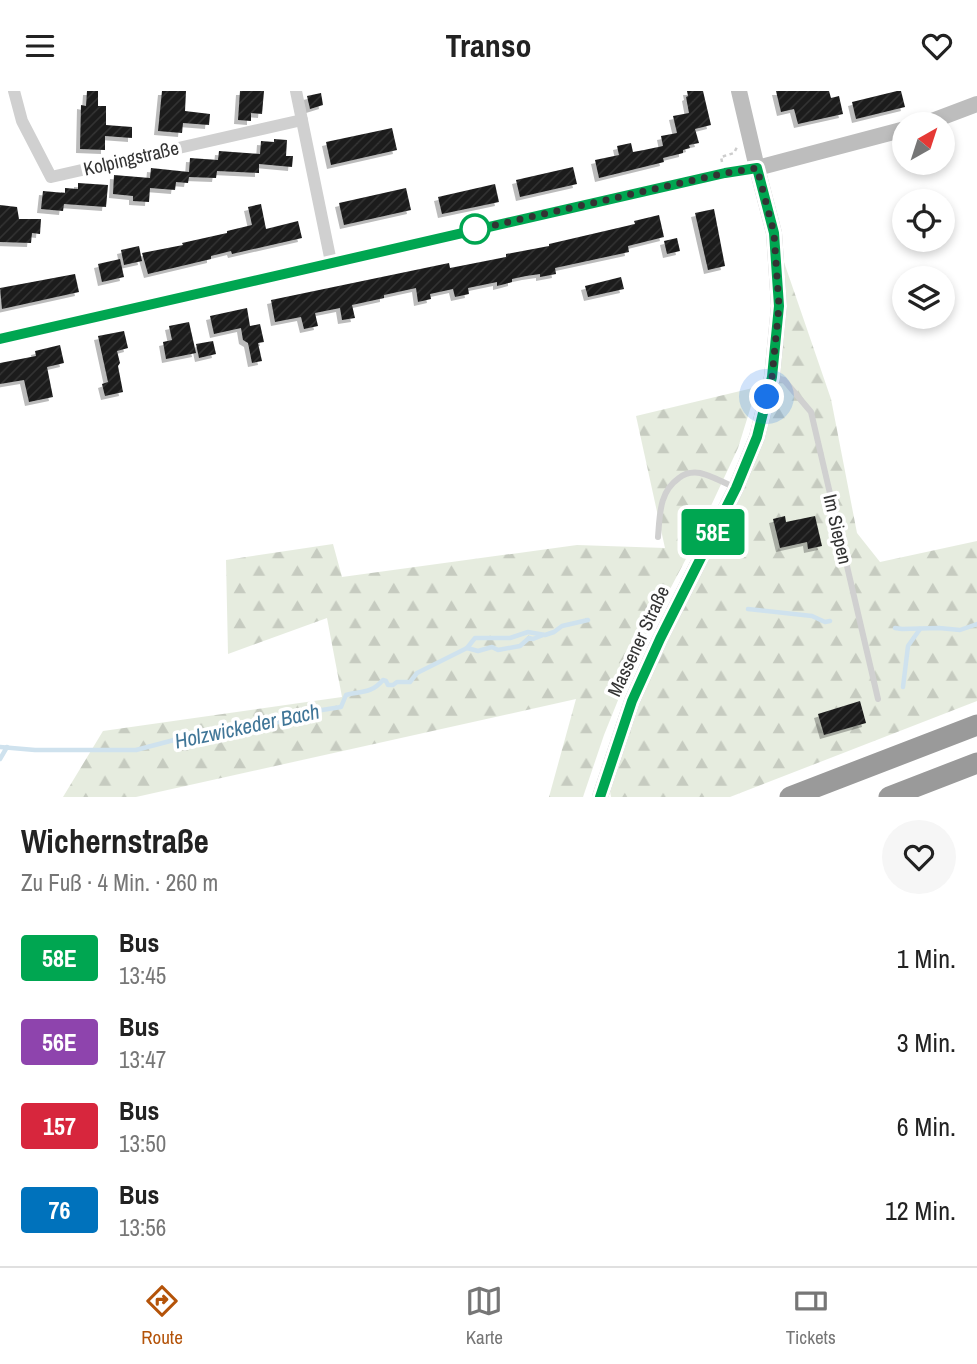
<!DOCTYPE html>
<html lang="de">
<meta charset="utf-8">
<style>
:root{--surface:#fff;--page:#f6f6f6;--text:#222;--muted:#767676;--line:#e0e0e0;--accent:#b45309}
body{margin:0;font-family:"Archivo Narrow",sans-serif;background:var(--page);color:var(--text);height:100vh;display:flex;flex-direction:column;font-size:26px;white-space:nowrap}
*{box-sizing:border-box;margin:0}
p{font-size:23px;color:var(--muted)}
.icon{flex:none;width:38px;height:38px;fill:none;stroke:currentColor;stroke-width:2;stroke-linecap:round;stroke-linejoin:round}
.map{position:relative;height:706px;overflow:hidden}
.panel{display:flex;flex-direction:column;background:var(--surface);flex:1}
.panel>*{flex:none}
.badge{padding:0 14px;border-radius:5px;font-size:24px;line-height:46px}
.needle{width:46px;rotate:39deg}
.buttons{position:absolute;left:892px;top:21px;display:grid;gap:14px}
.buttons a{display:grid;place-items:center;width:63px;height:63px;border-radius:50%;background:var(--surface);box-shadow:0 4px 10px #0003;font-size:35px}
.you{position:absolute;width:35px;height:35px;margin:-18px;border:5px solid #fff;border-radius:50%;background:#1a73e8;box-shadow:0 0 0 10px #1a73e833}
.map>.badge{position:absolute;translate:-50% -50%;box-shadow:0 0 0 4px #fff}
.round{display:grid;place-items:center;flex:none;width:74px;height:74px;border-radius:37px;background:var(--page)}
.head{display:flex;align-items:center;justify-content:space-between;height:119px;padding:0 21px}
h1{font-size:33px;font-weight:700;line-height:52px}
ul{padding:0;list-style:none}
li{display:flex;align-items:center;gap:21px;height:84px;padding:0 21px}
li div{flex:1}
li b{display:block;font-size:26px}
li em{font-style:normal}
li .badge{min-width:77px;font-weight:700;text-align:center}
header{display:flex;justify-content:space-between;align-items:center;height:91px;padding:0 21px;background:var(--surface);font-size:32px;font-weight:700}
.tabs{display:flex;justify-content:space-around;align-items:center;height:98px;border-top:2px solid var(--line);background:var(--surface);font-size:19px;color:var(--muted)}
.tabs a{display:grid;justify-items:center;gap:4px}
.tabs .active{color:var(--accent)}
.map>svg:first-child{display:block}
.forest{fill:url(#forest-firs)}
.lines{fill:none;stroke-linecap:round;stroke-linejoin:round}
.stream{stroke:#cfe2ee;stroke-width:4.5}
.building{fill:url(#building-hatch);filter:url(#shadow)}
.path{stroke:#cdcdcd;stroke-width:2.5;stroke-dasharray:3.5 3.5;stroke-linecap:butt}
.lane{stroke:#d0d0d0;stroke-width:6}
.street{stroke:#d0d0d0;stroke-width:12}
.secondary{stroke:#bdbdbd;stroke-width:16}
.highway{stroke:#9a9a9a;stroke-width:21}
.line-casing{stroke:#fff;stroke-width:16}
.line{stroke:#00a651;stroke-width:10}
.walk{stroke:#333;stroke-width:7;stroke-dasharray:0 12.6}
.stop-dot{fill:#fff;stroke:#00a651;stroke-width:3.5}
.labels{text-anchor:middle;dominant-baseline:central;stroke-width:7;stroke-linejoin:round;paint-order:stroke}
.street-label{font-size:19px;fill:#333;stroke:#fff}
.water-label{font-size:21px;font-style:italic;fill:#3f7597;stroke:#fff}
</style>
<header><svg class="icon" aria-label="menu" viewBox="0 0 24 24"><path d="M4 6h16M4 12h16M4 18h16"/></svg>Transo<svg class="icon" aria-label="heart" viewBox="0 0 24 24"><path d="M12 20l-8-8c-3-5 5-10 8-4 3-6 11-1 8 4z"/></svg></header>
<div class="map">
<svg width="977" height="706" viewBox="0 0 977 706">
<defs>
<pattern id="forest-firs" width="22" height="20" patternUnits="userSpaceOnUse" patternTransform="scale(1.75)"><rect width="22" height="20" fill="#e6ecdf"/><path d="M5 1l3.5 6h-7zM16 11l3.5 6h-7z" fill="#c6cbc0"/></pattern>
<pattern id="building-hatch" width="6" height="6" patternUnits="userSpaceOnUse" patternTransform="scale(1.75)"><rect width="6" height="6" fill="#1a1a1a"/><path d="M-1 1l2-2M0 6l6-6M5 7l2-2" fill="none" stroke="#333"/></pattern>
<filter id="shadow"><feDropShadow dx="-4" dy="4" stdDeviation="0" flood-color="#0004"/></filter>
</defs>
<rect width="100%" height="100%" fill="#fff"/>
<g class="forest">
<path d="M 774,142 L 831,308 L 857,442 L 880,471 L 977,450 L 977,610 L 730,706 L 611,706 L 607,683 L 736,397 L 772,286 Z"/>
<path d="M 757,296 L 738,357 L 688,464 L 639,557 L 604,644 L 583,706 L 549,706 L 576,608 L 136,706 L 63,706 L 103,640 L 342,606 L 327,527 L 228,563 L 226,469 L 333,453 L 342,486 L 577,454 L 665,457 L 636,325 Z"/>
</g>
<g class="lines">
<g class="stream">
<path d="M 748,518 L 812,525 L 825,531 L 830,530"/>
<path d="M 895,537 L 902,538 L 939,537 L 960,539 L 977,533"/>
<path d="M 467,557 L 478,560 L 492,556 L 498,559 L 520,555 L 529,547 L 533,548 L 543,544"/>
<path d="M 903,596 L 908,555 L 920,538"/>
<path d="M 0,656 L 35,659 L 136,659 L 174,649 L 194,647 L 209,641 L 286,630 L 303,622 L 341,616 L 346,604 C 361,600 371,603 383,589 L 386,590 L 388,594 L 393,594 L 397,591 L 410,591 L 417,582 L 467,557 L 475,547 L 510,547 L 528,541 L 545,544 L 554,541 L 562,535 L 588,529"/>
<path d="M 0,668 L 7,656"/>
</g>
</g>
<g class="building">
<path d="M 87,0 L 98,0 L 98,15 L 106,15 L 106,34 L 132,36 L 132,47 L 105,45 L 105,59 L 80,58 L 81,14 L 86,15 Z"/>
<path d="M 162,0 L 186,0 L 185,20 L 210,23 L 209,34 L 183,32 L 182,42 L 158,40 Z"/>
<path d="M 240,0 L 264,0 L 262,23 L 251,22 L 251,30 L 238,29 Z"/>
<path d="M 687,0 L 703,0 L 711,34 L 695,38 L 699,52 L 689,54 L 690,57 L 683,59 L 683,62 L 663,67 L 664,71 L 599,87 L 595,69 L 619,64 L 617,55 L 631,52 L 633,61 L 644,59 L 663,55 L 661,45 L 677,42 L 673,25 L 689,22 L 686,6 L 688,5 Z"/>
<path d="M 776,0 L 829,0 L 831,7 L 839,5 L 843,23 L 798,33 L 794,18 L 781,21 Z"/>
<path d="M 897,0 L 901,0 L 905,16 L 856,28 L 852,11 Z"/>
<path d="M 321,2 L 323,14 L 310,18 L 307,5 Z"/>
<path d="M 392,37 L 397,59 L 331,74 L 326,51 Z"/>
<path d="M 274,48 L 287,49 L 286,65 L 293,65 L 292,76 L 259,73 L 259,82 L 217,80 L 216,87 L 189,86 L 188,92 L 176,91 L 175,99 L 150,97 L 149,111 L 133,110 L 133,105 L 113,103 L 114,84 L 150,87 L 151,77 L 189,81 L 190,67 L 218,69 L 219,60 L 260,63 L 261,50 L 274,51 Z"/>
<path d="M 573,76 L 577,93 L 520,106 L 516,89 Z"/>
<path d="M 78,92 L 108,94 L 106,116 L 64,113 L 63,120 L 41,118 L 43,100 L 65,102 L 65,97 L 78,98 Z"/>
<path d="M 495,93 L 499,111 L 442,123 L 438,106 Z"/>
<path d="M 406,97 L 411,119 L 344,134 L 339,112 Z"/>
<path d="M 261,113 L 266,138 L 298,130 L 302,147 L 232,163 L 231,160 L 211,165 L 211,168 L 148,183 L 142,162 L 183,154 L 182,152 L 227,142 L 227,140 L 252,134 L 248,116 Z"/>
<path d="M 0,114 L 17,116 L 19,128 L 41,128 L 40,143 L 32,142 L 31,152 L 0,151 Z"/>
<path d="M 714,118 L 725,175 L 708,179 L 695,122 Z"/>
<path d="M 659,124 L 664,146 L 628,155 L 629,161 L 555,177 L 556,183 L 540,186 L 540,183 L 526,185 L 512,188 L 512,191 L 505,193 L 497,195 L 497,191 L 468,197 L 469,203 L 455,206 L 453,198 L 430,203 L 431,208 L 418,211 L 416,197 L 384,204 L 384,207 L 352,214 L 355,227 L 342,229 L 340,217 L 315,222 L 318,235 L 304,238 L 301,226 L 275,231 L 271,209 L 449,172 L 450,177 L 506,166 L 506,163 L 549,155 L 549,153 L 635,133 L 634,130 Z"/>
<path d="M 677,147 L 680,160 L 667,163 L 664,150 Z"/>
<path d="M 139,155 L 142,170 L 124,174 L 121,159 Z"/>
<path d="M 120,168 L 124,186 L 102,191 L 98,173 Z"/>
<path d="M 75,183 L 79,201 L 2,218 L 0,197 Z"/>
<path d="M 621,186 L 624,198 L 588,206 L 585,195 Z"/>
<path d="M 247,217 L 250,235 L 260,233 L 264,251 L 258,252 L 262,270 L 252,272 L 248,252 L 243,249 L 241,237 L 214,243 L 210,225 Z"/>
<path d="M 189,231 L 196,262 L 166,268 L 163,251 L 172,249 L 169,235 Z"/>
<path d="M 124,240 L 128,257 L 117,260 L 120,272 L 118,275 L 123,301 L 105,305 L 102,293 L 108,291 L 98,245 Z"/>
<path d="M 213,250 L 216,263 L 199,267 L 196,253 Z"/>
<path d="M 60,254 L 64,272 L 47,276 L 53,306 L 29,311 L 24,289 L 0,293 L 0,272 L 36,265 L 35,260 Z"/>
<path d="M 785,425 L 786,431 L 815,425 L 822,455 L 808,458 L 807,451 L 780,457 L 773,428 Z"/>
<path d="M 860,610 L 866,632 L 824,644 L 818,623 Z"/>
</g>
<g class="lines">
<path class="path" d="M 722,71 L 721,66 L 734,62 L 737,56"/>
<g class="lane">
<path d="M 772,286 L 784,289 L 811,321 L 878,608"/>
<path d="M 658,446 C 660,423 659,401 679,387 C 685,382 693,381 700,382 C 713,385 724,392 736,397"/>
</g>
<g class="street">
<path d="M 14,0 L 22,30 L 51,86 L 302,29"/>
<path d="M 296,0 L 331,171"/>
<path d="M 0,248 L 725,82 L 757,77"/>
</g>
<g class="secondary">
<path d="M 924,33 L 977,13"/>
<path d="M 757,77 L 905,38"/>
<path d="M 600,706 L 632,610 L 660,548 L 736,397 L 757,346 L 772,286 L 779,215 L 774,142 L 757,77 L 739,0"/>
</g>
<g class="highway">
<path d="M 790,706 L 977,634"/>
<path d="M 889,706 L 977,672"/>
</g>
</g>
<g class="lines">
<defs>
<path id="line" d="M 0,248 L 725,82 L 757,77 L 774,142 L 779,215 L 772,286 L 757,346 L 736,397 L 660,548 L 632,610 L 600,706"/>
</defs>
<use href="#line" class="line-casing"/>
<use href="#line" class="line"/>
<path class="walk" d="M 475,138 L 473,139 L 725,82 L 757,77 L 774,142 L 779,215 L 772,286 L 767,306"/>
</g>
<circle class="stop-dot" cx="475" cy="138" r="14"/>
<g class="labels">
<g class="street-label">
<text transform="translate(131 67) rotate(-13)">Kolpingstraße</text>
<text transform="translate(838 438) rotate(77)">Im Siepen</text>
<text transform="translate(638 550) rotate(-65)">Massener Straße</text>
</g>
<g class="water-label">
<text transform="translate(247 635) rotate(-12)">Holzwickeder Bach</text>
</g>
</g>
</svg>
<div class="buttons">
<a><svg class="needle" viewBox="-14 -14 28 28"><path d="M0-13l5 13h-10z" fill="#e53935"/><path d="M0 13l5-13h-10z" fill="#767676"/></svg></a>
<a><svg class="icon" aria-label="locate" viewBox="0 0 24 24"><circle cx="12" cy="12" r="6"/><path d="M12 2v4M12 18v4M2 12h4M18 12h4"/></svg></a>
<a><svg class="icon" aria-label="layers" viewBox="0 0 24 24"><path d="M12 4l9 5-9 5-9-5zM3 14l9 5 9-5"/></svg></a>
</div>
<div class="you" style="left:767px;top:306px"></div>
<b class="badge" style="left:713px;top:441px;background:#00a651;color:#fff">58E</b>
</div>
<section class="panel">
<div class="head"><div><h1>Wichernstraße</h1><p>Zu Fuß · 4 Min. · 260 m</p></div><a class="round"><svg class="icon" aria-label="heart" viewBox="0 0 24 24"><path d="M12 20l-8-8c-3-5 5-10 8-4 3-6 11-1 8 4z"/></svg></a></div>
<ul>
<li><span class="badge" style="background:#00a651;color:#fff">58E</span><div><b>Bus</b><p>13:45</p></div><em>1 Min.</em></li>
<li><span class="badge" style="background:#8e44ad;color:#fff">56E</span><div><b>Bus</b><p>13:47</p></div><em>3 Min.</em></li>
<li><span class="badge" style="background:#d7263d;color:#fff">157</span><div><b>Bus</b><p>13:50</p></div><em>6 Min.</em></li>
<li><span class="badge" style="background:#0072bc;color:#fff">76</span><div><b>Bus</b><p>13:56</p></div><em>12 Min.</em></li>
</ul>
</section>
<nav class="tabs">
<a class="active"><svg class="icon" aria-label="directions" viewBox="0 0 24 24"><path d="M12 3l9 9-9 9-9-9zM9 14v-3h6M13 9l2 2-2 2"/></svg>Route</a>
<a><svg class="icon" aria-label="map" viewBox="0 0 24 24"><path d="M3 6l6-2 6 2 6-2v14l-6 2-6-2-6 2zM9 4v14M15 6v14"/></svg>Karte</a>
<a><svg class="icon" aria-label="tickets" viewBox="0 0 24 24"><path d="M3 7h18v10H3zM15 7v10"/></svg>Tickets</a>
</nav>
